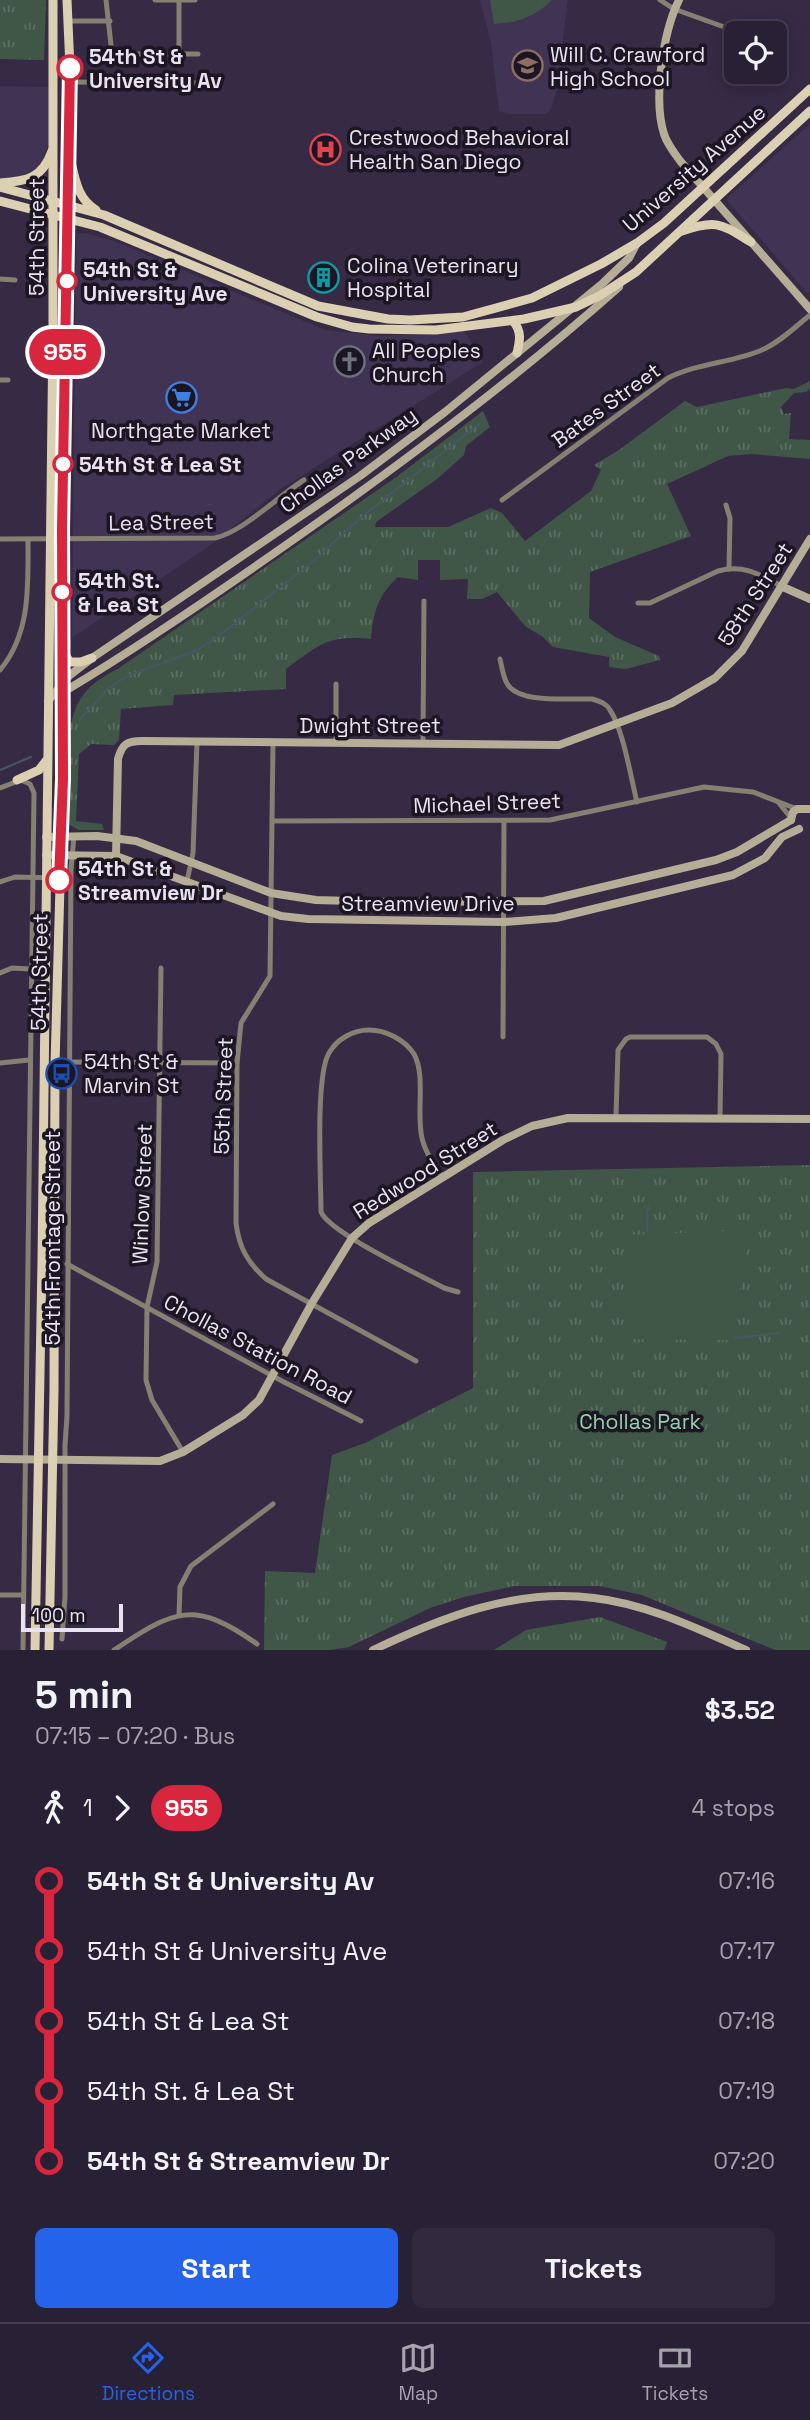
<!DOCTYPE html>
<meta charset="utf-8">
<style>
:root{--surface:#282034;--page:#30283c;--text:#f1f3f6;--muted:#a5a3ac;--line:#443e4f;--accent:#2563eb}
body{margin:0;font-family:"Space Grotesk",sans-serif;background:var(--page);color:var(--text);height:100vh;display:flex;flex-direction:column;font-size:26px;white-space:nowrap}
*{box-sizing:border-box;margin:0}
p{font-size:23px;color:var(--muted)}
.icon{flex:none;width:38px;height:38px;fill:none;stroke:currentColor;stroke-width:2;stroke-linecap:round;stroke-linejoin:round}
.map{position:relative;height:1650px;overflow:hidden}
.drawer{display:flex;flex-direction:column;background:var(--surface);flex:1}
.drawer>*{flex:none}
.badge{padding:0 14px;border-radius:23px;font-size:24px;line-height:46px}
.buttons{position:absolute;left:724px;top:21px;display:grid;gap:14px}
.buttons a{display:grid;place-items:center;width:63px;height:63px;border-radius:10px;background:var(--surface);box-shadow:0 4px 18px #0003,0 0 0 2px var(--line);font-size:35px}
.scale{position:absolute;left:21px;bottom:18px;width:102px;box-sizing:border-box;padding-left:7px;border:4px solid #e9e2f3;border-top:0;font-size:19px;line-height:24px;white-space:nowrap;color:#e9e2f3;-webkit-text-stroke:5px #1b1622;paint-order:stroke}
.map>.badge{position:absolute;translate:-50% -50%;box-shadow:0 0 0 4px #fff}
.legs{display:flex;align-items:center;gap:10px;height:77px;padding:0 35px;font-size:23px}
.legs p{margin-inline-start:auto}
.headline{display:flex;align-items:center;justify-content:space-between;height:119px;padding:0 35px}
h1{font-size:38px;font-weight:700;line-height:52px}
.button{display:flex;gap:14px;margin-top:auto;padding:14px 35px}
.button a{flex:1;height:80px;border-radius:10px;background:var(--accent);color:#fff;font-size:28px;font-weight:700;line-height:80px;text-align:center}
.button a+a{background:var(--page);color:var(--text)}
ul{padding:0 35px;list-style:none}
li{display:flex;align-items:center;gap:24px;height:70px;font-size:26px}
li i{display:grid;place-items:center;width:10px;height:100%;margin:0 9px;background:currentColor}
li i::after{content:'';width:18px;height:18px;margin:-9px;border:5px solid;border-radius:50%;background:var(--surface)}
li p{margin-inline-start:auto}
li:first-child i{background:linear-gradient(#0000 50%,currentColor 0)}
li:last-child i{background:linear-gradient(currentColor 50%,#0000 0)}
.menu{display:flex;justify-content:space-around;align-items:center;height:98px;border-top:2px solid var(--line);background:var(--surface);font-size:19px;color:var(--muted)}
.menu a{display:grid;justify-items:center;gap:4px}
.menu .active{color:var(--accent)}
.map>svg:first-child{display:block}
.built{fill:#413353}
.grass{fill:url(#grass-tufts)}
.pitch{fill:#405748}
.lines{fill:none;stroke-linecap:round;stroke-linejoin:round}
.stream{stroke:#475765;stroke-width:2}
.street{stroke:#858072;stroke-width:5}
.secondary{stroke:#b6ad96;stroke-width:8}
.primary{stroke:#dbd0b2;stroke-width:9}
.line-1-casing{stroke:#fff;stroke-width:16}
.line-1{stroke:#d7263d;stroke-width:10}
.stop-1-dot{fill:#fff;stroke:#d7263d;stroke-width:3.5}
.labels{text-anchor:middle;dominant-baseline:central;stroke-width:7;stroke-linejoin:round;paint-order:stroke}
.poi-label{font-size:21px;fill:#e9e2f3;stroke:#1b1622;text-anchor:start}
.stop-label{font-size:21px;font-weight:bold;fill:#e9e2f3;stroke:#1b1622;text-anchor:start}
.street-label{font-size:21px;fill:#e9e2f3;stroke:#1b1622}
.park-label{font-size:21px;fill:#94d1ac;stroke:#1b1622}
</style>
<div class="map">
<svg width="810" height="1650" viewBox="0 0 810 1650">
<defs>
<pattern id="grass-tufts" width="24" height="20" patternUnits="userSpaceOnUse" patternTransform="scale(1.75)"><rect width="24" height="20" fill="#405748"/><path d="M3 7l-1-3M5 7V3M7 7l1-3M15 17l-1-3M17 17v-4M19 17l1-3" fill="none" stroke="#5c6f63"/></pattern>
</defs>
<rect width="100%" height="100%" fill="#362a45"/>
<g class="built">
<path d="M 480,0 L 568,0 L 557,89 L 551,109 L 546,114 L 509,114 L 499,111 L 491,43 Z"/>
<path d="M 0,86 L 49,87 L 49,142 L 41,165 L 34,173 L 23,179 L 0,180 Z"/>
<path d="M 810,124 L 810,292 L 807,293 L 726,199 Z"/>
<path d="M 86,233 L 114,241 L 325,330 L 381,336 L 464,330 L 483,362 L 282,488 L 205,549 L 72,638 L 76,234 Z"/>
</g>
<g class="grass">
<path d="M 0,0 L 46,0 L 44,60 L 0,59 Z"/>
<path d="M 810,381 L 810,389 L 805,392 L 794,393 L 781,407 L 784,414 L 791,413 L 789,439 L 810,440 L 810,459 L 751,454 L 728,456 L 667,484 L 691,536 L 590,572 L 589,618 L 615,637 L 659,656 L 660,660 L 626,669 L 609,667 L 609,657 L 553,647 L 543,637 L 525,626 L 497,592 L 482,599 L 467,599 L 468,579 L 440,580 L 440,560 L 418,560 L 418,580 L 398,577 C 378,595 373,613 371,639 C 328,635 320,644 286,669 L 286,689 L 174,695 L 173,705 L 121,709 L 119,740 L 114,745 L 91,744 L 79,754 L 76,821 L 102,824 L 104,830 L 79,830 L 68,824 C 68,789 61,722 84,694 C 93,682 106,675 119,668 L 395,478 L 483,411 L 490,427 L 466,446 L 464,455 L 437,479 L 376,522 L 375,527 L 448,527 L 491,508 L 502,513 L 525,541 L 591,491 L 601,470 L 594,465 L 619,450 L 685,401 L 697,407 L 786,388 L 794,389 Z"/>
<path d="M 810,1165 L 810,1650 L 775,1650 L 642,1595 L 599,1586 L 514,1586 L 464,1597 L 430,1608 L 349,1647 L 330,1650 L 264,1650 L 265,1571 L 315,1573 L 332,1455 L 365,1443 L 473,1388 L 473,1172 Z"/>
<path d="M 600,1617 L 667,1642 L 664,1650 L 494,1650 L 526,1630 Z"/>
</g>
<g class="pitch">
<path d="M 490,0 L 552,0 C 535,17 517,23 494,24 Z"/>
<path d="M 726,1231 L 742,1234 L 746,1252 L 732,1340 L 630,1339 L 624,1331 L 626,1235 Z"/>
</g>
<g class="lines">
<g class="stream">
<path d="M 80,719 L 109,688 L 127,676 L 198,650 L 224,632 L 316,559 L 358,520 L 480,423"/>
<path d="M 0,770 L 31,757"/>
<path d="M 647,1231 L 648,1206"/>
<path d="M 734,1338 L 779,1333"/>
</g>
<g class="street">
<path d="M 106,0 L 112,54 L 198,54"/>
<path d="M 155,0 L 195,0"/>
<path d="M 179,0 L 179,54"/>
<path d="M 660,0 L 674,9 L 741,33"/>
<path d="M 68,21 L 110,21"/>
<path d="M 69,82 L 208,83"/>
<path d="M 0,279 L 15,280"/>
<path d="M 0,380 L 8,380"/>
<path d="M 502,500 L 668,378 C 697,363 732,363 762,350 C 780,342 795,327 810,315"/>
<path d="M 726,505 L 730,518 L 729,569"/>
<path d="M 0,539 L 215,538 C 243,532 278,496 304,480"/>
<path d="M 638,603 L 650,603 L 718,571 C 744,564 761,575 783,587"/>
<path d="M 500,659 C 502,667 503,678 508,685 C 521,704 570,698 592,699 C 599,701 606,703 610,710 C 623,729 631,778 637,802"/>
<path d="M 0,670 C 31,633 28,585 28,540"/>
<path d="M 336,684 L 336,742"/>
<path d="M 273,742 L 270,976 L 241,1023 L 237,1063 L 236,1223 C 239,1248 248,1263 266,1279 L 416,1361"/>
<path d="M 423,742 L 424,601"/>
<path d="M 0,788 L 21,780 L 30,784 L 34,793 L 23,1650"/>
<path d="M 779,803 L 791,818"/>
<path d="M 273,821 L 550,820 L 704,787 L 753,792 L 797,809"/>
<path d="M 187,881 L 193,853 L 197,742"/>
<path d="M 0,882 L 15,877 L 59,878"/>
<path d="M 161,968 L 157,1262 L 147,1307 L 146,1380 L 152,1400 L 183,1452"/>
<path d="M 0,973 L 12,968 L 30,969"/>
<path d="M 503,1037 L 504,822"/>
<path d="M 69,1062 L 237,1063"/>
<path d="M 0,1063 L 29,1060"/>
<path d="M 616,1116 L 618,1050 L 626,1039 L 630,1037 L 707,1037 L 716,1044 L 721,1054 L 720,1118"/>
<path d="M 442,1176 C 434,1164 425,1152 422,1138 C 416,1114 426,1075 414,1054 C 405,1040 386,1030 369,1030 C 353,1030 337,1039 329,1053 C 315,1076 321,1180 321,1212 C 330,1233 420,1275 444,1288 L 458,1292"/>
<path d="M 67,1264 L 282,1381 L 361,1421"/>
<path d="M 0,1595 L 23,1595"/>
<path d="M 179,1615 L 180,1587 L 191,1566 L 273,1504"/>
<path d="M 62,1639 L 65,1597 L 65,1445 L 67,1416 L 71,869 L 74,836"/>
<path d="M 114,1650 C 174,1610 194,1599 257,1644"/>
</g>
<g class="secondary">
<path d="M 679,0 C 663,32 653,100 664,134 C 667,144 675,154 681,162 L 810,309"/>
<path d="M 783,587 L 810,599"/>
<path d="M 61,685 L 70,688 C 143,644 213,596 283,547 C 399,466 513,381 619,287"/>
<path d="M 48,701 L 70,675 L 92,658 L 360,476 L 445,412 L 603,283 L 629,258 L 637,243"/>
<path d="M 791,820 L 793,812 L 797,809 L 810,809"/>
<path d="M 46,837 L 97,836 L 136,841 L 271,893 L 316,900 L 386,902 L 544,901 L 716,860 L 737,852 L 791,820"/>
<path d="M 46,855 L 116,856 L 281,916 L 308,919 L 504,922 L 556,918 L 733,875 L 765,858 L 782,837 L 799,829"/>
<path d="M 116,856 L 118,759 C 122,744 127,741 142,741 L 559,745 L 672,703 L 715,678 L 742,651 L 810,539"/>
<path d="M 0,1459 L 160,1461 L 183,1452 L 243,1415 L 259,1400 L 312,1303 L 352,1238 L 369,1223 L 503,1140 L 532,1126 L 568,1118 L 810,1119"/>
<path d="M 373,1650 C 443,1617 515,1588 594,1598 C 647,1604 698,1629 746,1650"/>
</g>
<g class="primary">
<path d="M 72,166 C 76,185 80,200 96,210"/>
<path d="M 0,183 C 27,181 42,179 52,151"/>
<path d="M 0,187 L 104,215 L 318,306 L 388,319 L 410,320 L 463,317 L 532,298 L 601,264 L 637,243 L 664,223 L 810,89"/>
<path d="M 0,201 L 100,227 L 317,317 L 352,327 L 369,329 L 436,330 L 524,319 L 576,307 L 599,296 L 636,272 L 810,111"/>
<path d="M 682,231 C 717,219 721,224 751,242"/>
<path d="M 513,321 C 522,331 520,341 517,353"/>
<path d="M 62,651 L 70,662 L 81,662 L 92,658"/>
<path d="M 17,780 L 39,770 L 46,761"/>
<path d="M 35,1650 L 42,1261 L 53,327 L 53,0"/>
<path d="M 49,1650 L 54,1390 L 55,1064 L 63,779 L 62,529 L 70,68 L 67,0"/>
</g>
</g>
<g class="lines">
<defs>
<path id="line-1" d="M 59,880 L 63,779 L 62,529 L 70,68"/>
</defs>
<use href="#line-1" class="line-1-casing"/>
<use href="#line-1" class="line-1"/>
</g>
<defs>
<symbol id="school-ring" viewBox="-11 -11 22 22"><circle r="9.5" fill="#1b1622" stroke="#8d6e63" stroke-width="1.5"/><path d="M0-5L7-2L0 1L-7-2ZM-4 1L0 2.5L4 1V4Q0 6-4 4Z" fill="#8d6e63"/></symbol>
<symbol id="hospital-ring" viewBox="-11 -11 22 22"><circle r="9.5" fill="#1b1622" stroke="#e0444e" stroke-width="1.5"/><path d="M-5-5h3v3.5h4V-5h3V5h-3V1.5h-4V5h-3Z" fill="#e0444e"/></symbol>
<symbol id="building-ring" viewBox="-11 -11 22 22"><circle r="9.5" fill="#1b1622" stroke="#0f9aa8" stroke-width="1.5"/><path d="M-4-6H4V6H1V3H-1V6H-4ZM-2.5-4.3h1.7v1.8h-1.7ZM.8-4.3h1.7v1.8H.8ZM-2.5-1h1.7V.8h-1.7ZM.8-1h1.7V.8H.8Z" fill="#0f9aa8"/></symbol>
<symbol id="church-ring" viewBox="-11 -11 22 22"><circle r="9.5" fill="#1b1622" stroke="#6b7280" stroke-width="1.5"/><path d="M-1.2-6h2.4v3.5h3.3v2.4h-3.3V6h-2.4V-.1h-3.3v-2.4h3.3Z" fill="#6b7280"/></symbol>
<symbol id="supermarket-ring" viewBox="-11 -11 22 22"><circle r="9.5" fill="#1b1622" stroke="#3f7fe0" stroke-width="1.5"/><path d="M-6-5.5h2.5l.6 2H6L4.5 2H-2.5L-4.4-4H-6ZM-1.5 3.2a1.3 1.3 0 1 0 .1 0ZM3 3.2a1.3 1.3 0 1 0 .1 0Z" fill="#3f7fe0"/></symbol>
<symbol id="bus-ring" viewBox="-11 -11 22 22"><circle r="9.5" fill="#1b1622" stroke="#1a4fb4" stroke-width="1.5"/><path d="M-5-6H5V4H4V6H2V4H-2V6H-4V4H-5ZM-3.5-4V0h7V-4ZM-3.5 1.2v1.5H-2V1.2ZM2 1.2v1.5H3.5V1.2Z" fill="#1a4fb4"/></symbol>
</defs>
<g fill-rule="evenodd">
<use href="#school-ring" x="510" y="48" width="35" height="35"/>
<use href="#hospital-ring" x="308" y="132" width="35" height="35"/>
<use href="#building-ring" x="306" y="260" width="35" height="35"/>
<use href="#church-ring" x="332" y="344" width="35" height="35"/>
<use href="#supermarket-ring" x="164" y="380" width="35" height="35"/>
<use href="#bus-ring" x="44" y="1056" width="35" height="35"/>
</g>
<g class="stop-1-dot">
<circle cx="70" cy="68" r="12"/>
<circle cx="67" cy="281" r="9"/>
<circle cx="63" cy="464" r="9"/>
<circle cx="62" cy="592" r="9"/>
<circle cx="59" cy="880" r="12"/>
</g>
<g class="labels">
<g class="poi-label">
<text x="550" y="54">Will C. Crawford<tspan x="550" dy="24">High School</tspan></text>
<text x="349" y="137">Crestwood Behavioral<tspan x="349" dy="24">Health San Diego</tspan></text>
<text x="347" y="265">Colina Veterinary<tspan x="347" dy="24">Hospital</tspan></text>
<text x="372" y="350">All Peoples<tspan x="372" dy="24">Church</tspan></text>
<text x="181" y="430" text-anchor="middle">Northgate Market</text>
<text x="84" y="1061">54th St &amp;<tspan x="84" dy="24">Marvin St</tspan></text>
</g>
<g class="stop-label">
<text x="89" y="56">54th St &amp;<tspan x="89" dy="24">University Av</tspan></text>
<text x="83" y="269">54th St &amp;<tspan x="83" dy="24">University Ave</tspan></text>
<text x="79" y="464">54th St &amp; Lea St</text>
<text x="78" y="580">54th St.<tspan x="78" dy="24">&amp; Lea St</tspan></text>
<text x="78" y="868">54th St &amp;<tspan x="78" dy="24">Streamview Dr</tspan></text>
</g>
<g class="street-label">
<text transform="translate(694 168) rotate(-41)">University Avenue</text>
<text transform="translate(36 237) rotate(-90)">54th Street</text>
<text transform="translate(606 405) rotate(-36)">Bates Street</text>
<text transform="translate(348 460) rotate(-36)">Chollas Parkway</text>
<text transform="translate(161 522) rotate(-1)">Lea Street</text>
<text transform="translate(755 594) rotate(-57)">58th Street</text>
<text x="370" y="725">Dwight Street</text>
<text transform="translate(487 803) rotate(-2)">Michael Street</text>
<text x="428" y="903">Streamview Drive</text>
<text transform="translate(39 972) rotate(-89)">54th Street</text>
<text transform="translate(223 1096) rotate(-88)">55th Street</text>
<text transform="translate(425 1170) rotate(-32)">Redwood Street</text>
<text transform="translate(142 1194) rotate(-88)">Winlow Street</text>
<text transform="translate(52 1238) rotate(-90)">54th Frontage Street</text>
<text transform="translate(258 1349) rotate(28)">Chollas Station Road</text>
</g>
<g class="park-label">
<text x="640" y="1421">Chollas Park</text>
</g>
</g>
</svg>
<div class="buttons">
<a><svg class="icon" aria-label="locate" viewBox="0 0 24 24"><circle cx="12" cy="12" r="6"/><path d="M12 2v4M12 18v4M2 12h4M18 12h4"/></svg></a>
</div>
<div class="scale">100 m</div>
<b class="badge" style="left:65px;top:352px;background:#d7263d;color:#fff">955</b>
</div>
<section class="drawer">
<div class="headline"><div><h1>5 min</h1><p>07:15 – 07:20 · Bus</p></div><b>$3.52</b></div>
<div class="legs"><svg class="icon" aria-label="walk" viewBox="0 0 24 24"><circle cx="13" cy="4" r="2"/><path d="M13 8l-2 6 4 7M11 14l-3 7M7 12l3-4h3l4 4"/></svg>1<svg class="icon" aria-label="forward" viewBox="0 0 24 24"><path d="M9 5l7 7-7 7"/></svg><b class="badge" style="background:#d7263d;color:#fff">955</b><p>4 stops</p></div>
<ul>
<li><i style="color:#d7263d"></i><b>54th St &amp; University Av</b><p>07:16</p></li>
<li><i style="color:#d7263d"></i><span>54th St &amp; University Ave</span><p>07:17</p></li>
<li><i style="color:#d7263d"></i><span>54th St &amp; Lea St</span><p>07:18</p></li>
<li><i style="color:#d7263d"></i><span>54th St. &amp; Lea St</span><p>07:19</p></li>
<li><i style="color:#d7263d"></i><b>54th St &amp; Streamview Dr</b><p>07:20</p></li>
</ul>
<div class="button"><a>Start</a><a>Tickets</a></div>
</section>
<nav class="menu">
<a class="active"><svg class="icon" aria-label="directions" viewBox="0 0 24 24"><path d="M12 3l9 9-9 9-9-9zM9 14v-3h6M13 9l2 2-2 2"/></svg>Directions</a>
<a><svg class="icon" aria-label="map" viewBox="0 0 24 24"><path d="M3 6l6-2 6 2 6-2v14l-6 2-6-2-6 2zM9 4v14M15 6v14"/></svg>Map</a>
<a><svg class="icon" aria-label="tickets" viewBox="0 0 24 24"><path d="M3 7h18v10H3zM15 7v10"/></svg>Tickets</a>
</nav>
